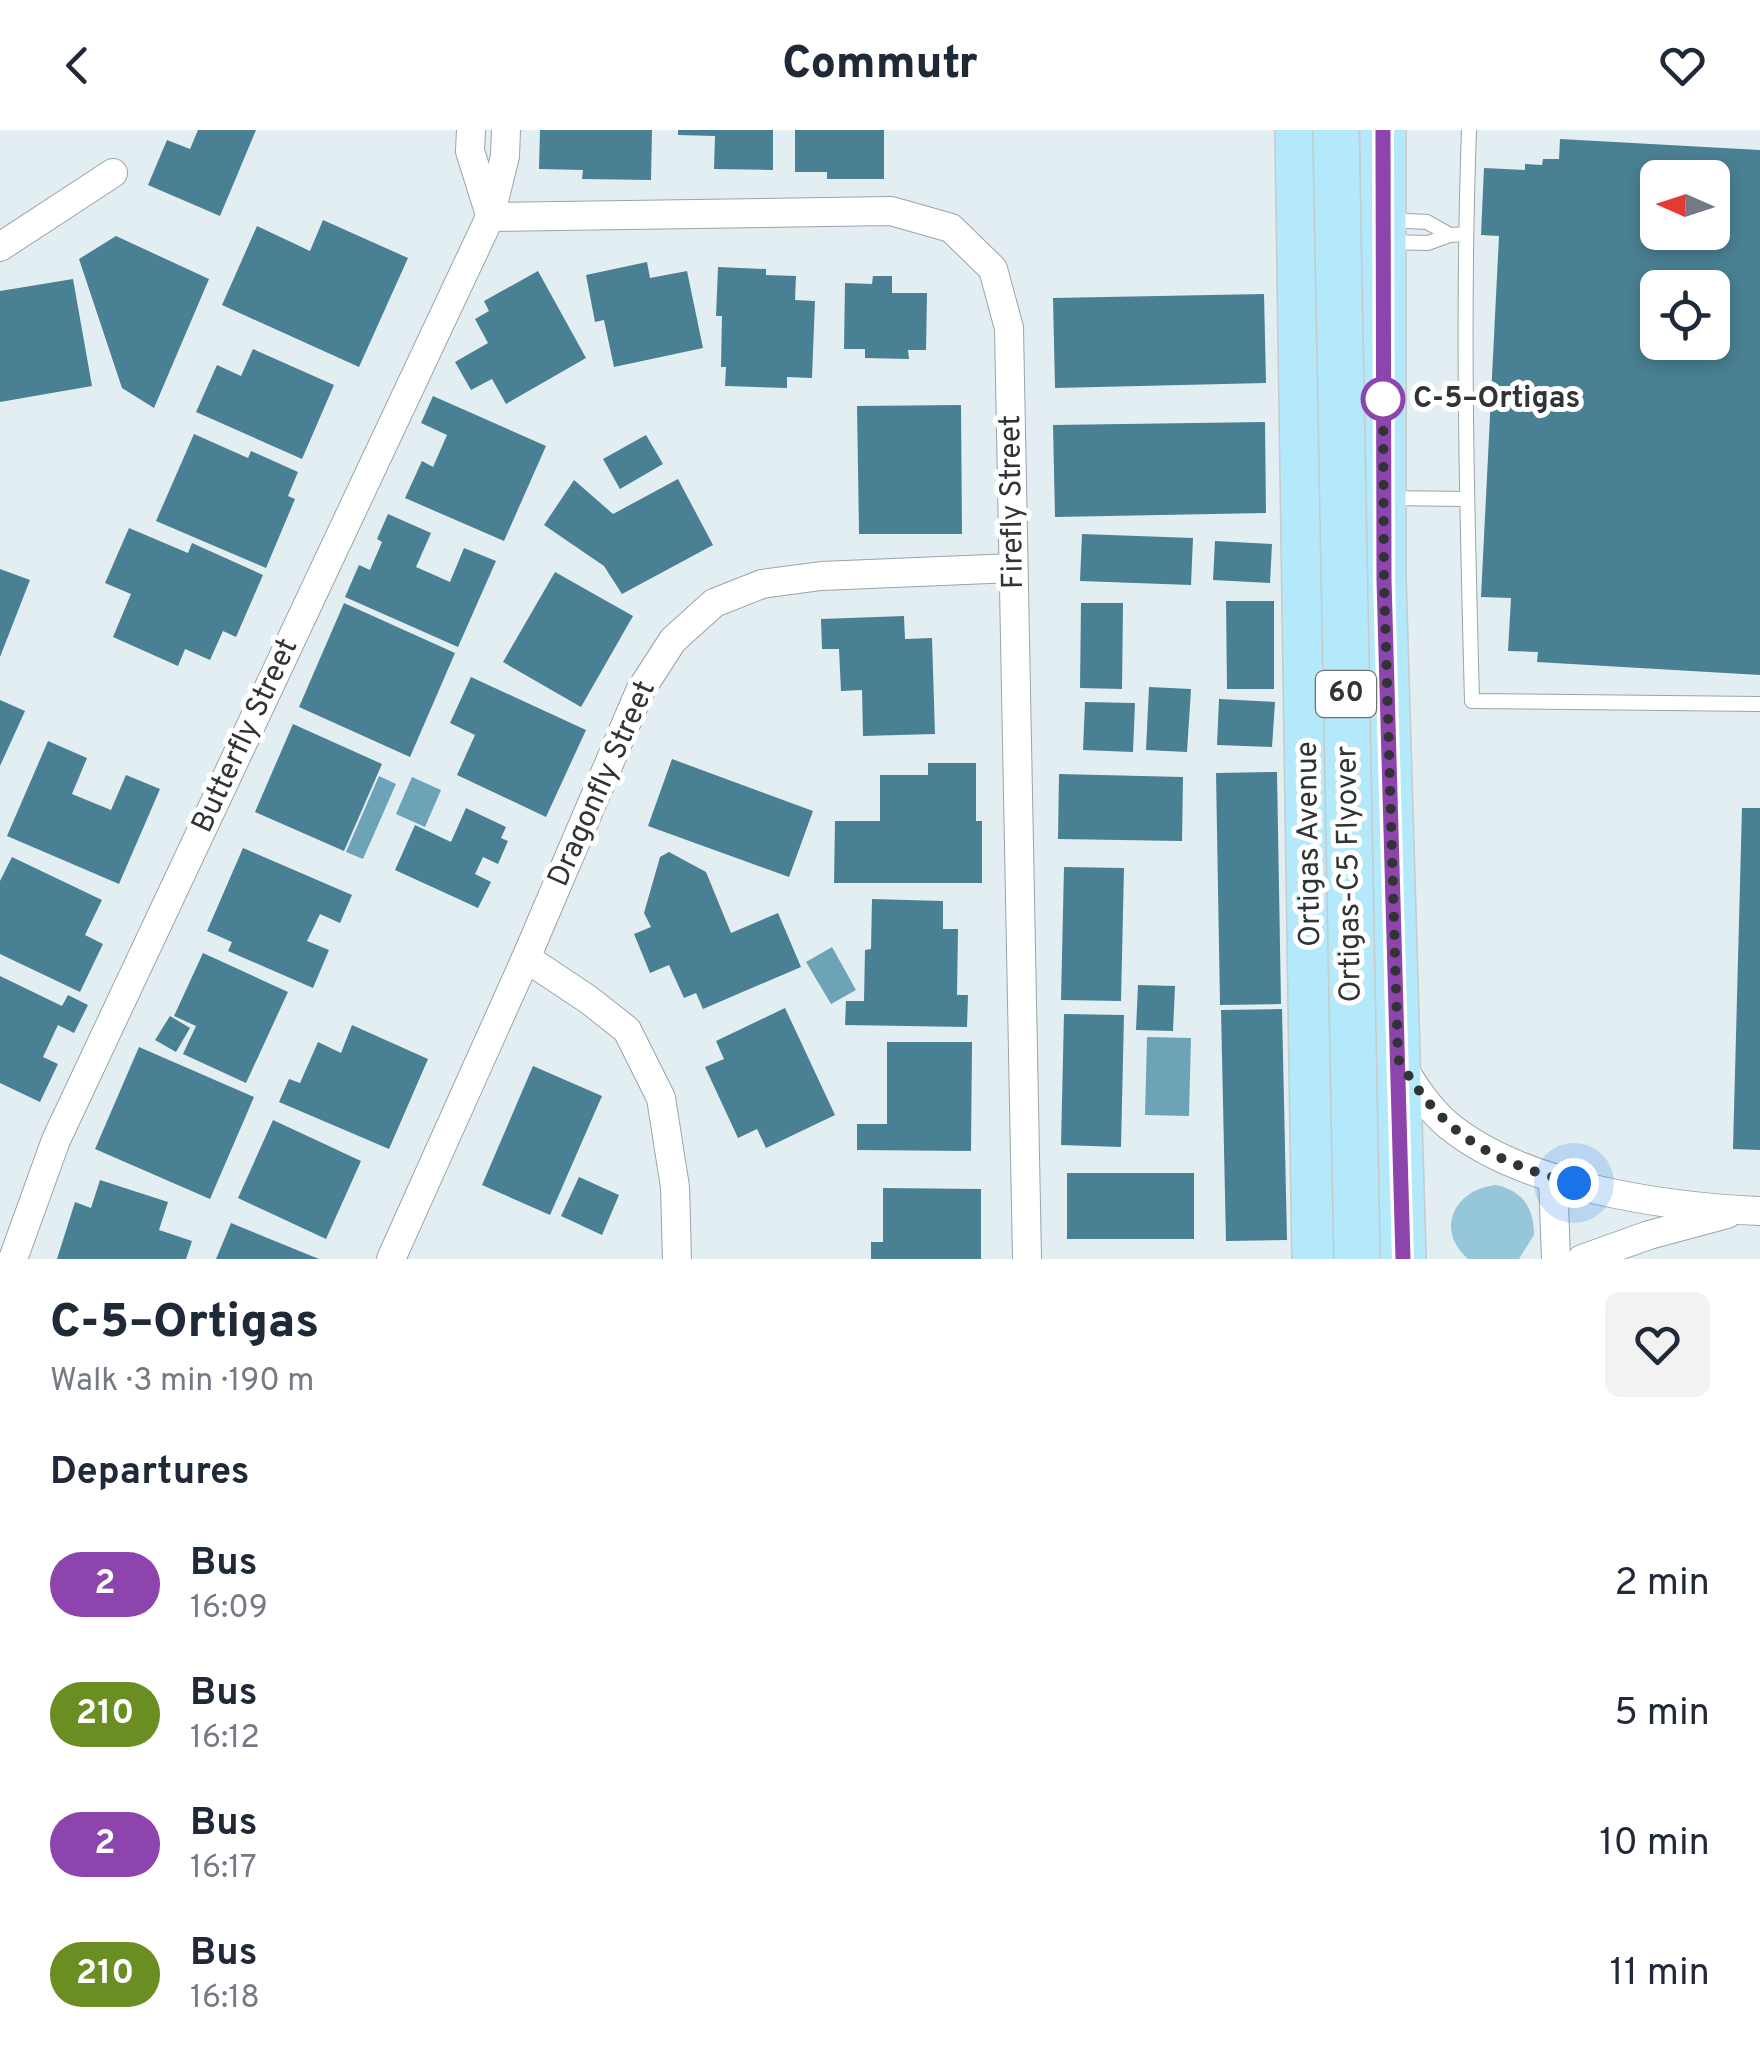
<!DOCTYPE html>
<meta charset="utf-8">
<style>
:root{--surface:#fff;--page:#f2f2f3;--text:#1f2937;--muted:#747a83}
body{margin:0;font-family:Overpass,sans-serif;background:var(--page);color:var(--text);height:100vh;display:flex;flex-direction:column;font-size:38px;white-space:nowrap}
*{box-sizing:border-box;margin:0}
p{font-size:32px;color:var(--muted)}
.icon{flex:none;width:55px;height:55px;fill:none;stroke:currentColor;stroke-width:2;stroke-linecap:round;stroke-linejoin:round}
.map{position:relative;height:1129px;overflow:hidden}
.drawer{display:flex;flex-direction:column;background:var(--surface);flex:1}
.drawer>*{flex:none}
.badge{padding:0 20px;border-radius:32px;font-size:35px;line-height:65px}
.needle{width:65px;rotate:273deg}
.buttons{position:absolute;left:1640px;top:30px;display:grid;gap:20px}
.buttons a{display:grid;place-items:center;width:90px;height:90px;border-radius:15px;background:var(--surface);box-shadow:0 5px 15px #0003;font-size:50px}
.you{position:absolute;width:50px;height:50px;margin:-25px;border:8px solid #fff;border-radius:50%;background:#1a73e8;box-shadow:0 0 0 15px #1a73e833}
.map>.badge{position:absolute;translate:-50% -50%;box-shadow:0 0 0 5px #fff}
h2{padding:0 50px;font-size:38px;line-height:90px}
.round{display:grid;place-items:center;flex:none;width:105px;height:105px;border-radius:15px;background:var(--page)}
.summary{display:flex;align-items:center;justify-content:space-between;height:170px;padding:0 50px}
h1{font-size:48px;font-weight:800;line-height:75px}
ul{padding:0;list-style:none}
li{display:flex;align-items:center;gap:30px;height:130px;padding:0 50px}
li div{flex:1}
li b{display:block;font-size:38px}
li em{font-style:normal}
li .badge{min-width:110px;font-weight:700;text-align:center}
header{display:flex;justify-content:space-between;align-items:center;height:130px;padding:0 50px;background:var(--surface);font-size:45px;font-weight:800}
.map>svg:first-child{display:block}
.grass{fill:#95c6d9}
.water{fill:#6ca3b7}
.building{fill:#4a8093;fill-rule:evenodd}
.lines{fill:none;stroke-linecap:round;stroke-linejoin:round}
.lane-casing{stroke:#9ba4a8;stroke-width:16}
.street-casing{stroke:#9ba4a8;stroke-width:30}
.primary-casing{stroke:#c9caca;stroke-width:48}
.lane{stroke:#fff;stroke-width:14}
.street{stroke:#fff;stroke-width:28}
.primary{stroke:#b4e8fb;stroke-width:45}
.primary-bridge-casing{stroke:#c9caca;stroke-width:48;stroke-linecap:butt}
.primary-bridge{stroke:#b4e8fb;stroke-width:45}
.line-casing{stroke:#fff;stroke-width:22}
.line{stroke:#8e44ad;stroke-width:15}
.walk{stroke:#303435;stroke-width:10;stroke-dasharray:0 18}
.stop-dot{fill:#fff;stroke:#8e44ad;stroke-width:5}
.labels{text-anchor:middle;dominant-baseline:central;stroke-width:10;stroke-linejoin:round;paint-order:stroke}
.shield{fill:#fff;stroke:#6e7172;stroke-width:2.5}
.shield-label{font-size:28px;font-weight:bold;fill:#303435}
.stop-label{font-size:30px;font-weight:bold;fill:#303435;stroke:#fff;text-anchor:start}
.street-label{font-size:30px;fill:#303435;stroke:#fff}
</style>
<header><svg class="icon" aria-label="back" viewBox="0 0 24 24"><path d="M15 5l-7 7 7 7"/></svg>Commutr<svg class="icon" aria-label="heart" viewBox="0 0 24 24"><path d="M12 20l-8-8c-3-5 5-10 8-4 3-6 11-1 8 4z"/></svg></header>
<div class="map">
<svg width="1760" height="1129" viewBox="0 0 1760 1129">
<rect width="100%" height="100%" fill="#e3eef2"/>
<path class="grass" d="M 1496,1055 C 1523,1061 1534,1078 1534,1105 L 1519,1129 L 1468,1129 C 1434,1099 1455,1059 1496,1055 Z"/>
<g class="water">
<path d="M 379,646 L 396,654 L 363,729 L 346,722 Z"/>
<path d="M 412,647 L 441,660 L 425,697 L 396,684 Z"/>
<path d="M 832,817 L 856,860 L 831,874 L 806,832 Z"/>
<path d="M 1147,907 L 1191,908 L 1189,986 L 1145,985 Z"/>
</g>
<g class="building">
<path d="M 198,0 L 256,0 L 220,86 L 148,55 L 167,10 L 190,19 Z"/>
<path d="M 540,0 L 652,0 L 651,50 L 582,49 L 583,40 L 539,39 Z"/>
<path d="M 678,0 L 773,0 L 773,40 L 714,39 L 715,6 L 678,5 Z"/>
<path d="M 795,0 L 884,0 L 884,49 L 827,49 L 827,42 L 795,42 Z"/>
<path d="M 1560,9 L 1760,20 L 1760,545 L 1537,532 L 1538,522 L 1508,521 L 1511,468 L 1481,467 L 1499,106 L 1481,105 L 1484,38 L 1525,40 L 1525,34 L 1542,35 L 1543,29 L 1559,29 ZM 1658,48 L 1712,48 L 1712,102 L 1658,102 ZM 1658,158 L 1712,158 L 1712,212 L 1658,212 Z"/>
<path d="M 323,90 L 408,128 L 359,237 L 222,175 L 257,96 L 310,121 Z"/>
<path d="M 116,106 L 209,149 L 154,278 L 122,258 L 79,129 Z"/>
<path d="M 647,132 L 650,148 L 687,141 L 703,218 L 614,237 L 604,190 L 595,192 L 586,145 Z"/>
<path d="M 718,137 L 766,139 L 766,145 L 796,146 L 795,170 L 815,171 L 812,248 L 787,247 L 787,258 L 725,256 L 726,237 L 721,237 L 722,186 L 716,186 Z"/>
<path d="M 538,141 L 586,228 L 506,274 L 492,249 L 471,260 L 455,232 L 488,213 L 475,189 L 489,181 L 484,171 Z"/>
<path d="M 873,146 L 892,146 L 892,163 L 927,163 L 926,220 L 908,220 L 909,229 L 865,228 L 865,219 L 844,219 L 845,153 L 872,154 Z"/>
<path d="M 73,149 L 92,256 L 0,272 L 0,161 Z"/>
<path d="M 1264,164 L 1266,253 L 1055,258 L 1053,168 Z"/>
<path d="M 253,219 L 334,255 L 302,329 L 196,282 L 217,235 L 241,246 Z"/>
<path d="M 433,266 L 546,316 L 504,411 L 405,368 L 422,331 L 433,337 L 447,305 L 421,293 Z"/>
<path d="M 961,275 L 962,404 L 859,404 L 857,276 Z"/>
<path d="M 1265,292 L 1266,383 L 1055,387 L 1053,295 Z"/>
<path d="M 194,304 L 248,328 L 251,321 L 298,342 L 288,366 L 295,369 L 266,438 L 156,391 Z"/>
<path d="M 646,305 L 663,334 L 620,359 L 603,329 Z"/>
<path d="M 678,349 L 713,415 L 622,464 L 604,436 L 544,395 L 574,350 L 613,384 Z"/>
<path d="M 388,384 L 431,403 L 416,437 L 450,452 L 464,418 L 496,431 L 458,517 L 345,467 L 359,435 L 370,440 L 382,412 L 377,409 Z"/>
<path d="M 129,398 L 188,423 L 192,413 L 263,445 L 236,507 L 223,501 L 210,530 L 185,519 L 178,536 L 113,507 L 131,464 L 105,453 Z"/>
<path d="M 1082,404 L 1193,408 L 1191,455 L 1080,451 Z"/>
<path d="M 1215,411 L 1272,414 L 1270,453 L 1213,450 Z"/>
<path d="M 0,439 L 30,450 L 0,527 Z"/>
<path d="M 555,442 L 633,486 L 581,577 L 503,532 Z"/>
<path d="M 1226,471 L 1274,471 L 1274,559 L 1227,559 Z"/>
<path d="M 344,473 L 455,523 L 410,627 L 299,577 Z"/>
<path d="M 1081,473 L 1123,473 L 1122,559 L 1080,558 Z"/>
<path d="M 904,486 L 905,509 L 932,508 L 935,604 L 863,606 L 862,560 L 841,561 L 839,519 L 822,519 L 821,489 Z"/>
<path d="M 471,547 L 586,600 L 546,687 L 457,645 L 475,605 L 450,593 Z"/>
<path d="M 1149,557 L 1191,559 L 1187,622 L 1146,620 Z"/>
<path d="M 1219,569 L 1275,572 L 1272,617 L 1217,615 Z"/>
<path d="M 0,570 L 25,581 L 0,636 Z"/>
<path d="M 1085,572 L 1135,573 L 1133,622 L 1083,620 Z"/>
<path d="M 293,594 L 382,634 L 344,721 L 255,682 Z"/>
<path d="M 48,611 L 87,628 L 72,664 L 111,680 L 126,645 L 160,659 L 119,754 L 7,706 Z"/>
<path d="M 672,629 L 813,681 L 789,747 L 648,696 Z"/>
<path d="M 928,633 L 976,633 L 976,691 L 982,691 L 982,753 L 834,753 L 835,691 L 880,691 L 880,645 L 928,645 Z"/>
<path d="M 1277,642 L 1281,874 L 1220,875 L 1216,643 Z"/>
<path d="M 1059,644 L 1183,647 L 1182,711 L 1058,709 Z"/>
<path d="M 466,678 L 506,697 L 501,708 L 508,711 L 498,734 L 483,727 L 475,744 L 491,752 L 478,778 L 395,740 L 415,695 L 451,712 Z"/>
<path d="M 1742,678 L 1760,678 L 1760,1020 L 1733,1019 Z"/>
<path d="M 243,718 L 352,765 L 340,793 L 320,784 L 307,811 L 329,820 L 313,858 L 228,821 L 232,812 L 207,801 Z"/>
<path d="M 669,722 L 706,742 L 731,803 L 778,783 L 801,837 L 703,879 L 696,863 L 684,868 L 669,835 L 650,843 L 634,804 L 651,797 L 644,783 L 660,727 Z"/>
<path d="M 12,727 L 102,770 L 85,805 L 103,814 L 80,862 L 0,824 L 0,751 Z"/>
<path d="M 1064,737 L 1124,738 L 1121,871 L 1061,870 Z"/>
<path d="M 872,769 L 943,771 L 943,799 L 958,799 L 957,865 L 968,865 L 967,897 L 845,895 L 846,871 L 864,871 L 865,820 L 871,819 Z"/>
<path d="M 203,823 L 288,862 L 246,953 L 183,924 L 196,896 L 174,886 Z"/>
<path d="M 0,846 L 62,876 L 68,865 L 88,875 L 74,903 L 58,895 L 43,927 L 58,934 L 40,972 L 0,953 Z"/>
<path d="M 1138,855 L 1175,856 L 1173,901 L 1136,900 Z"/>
<path d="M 785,878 L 835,985 L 766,1018 L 757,999 L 738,1008 L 705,937 L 724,929 L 716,911 Z"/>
<path d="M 1282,879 L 1287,1110 L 1226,1111 L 1221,880 Z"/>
<path d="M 1064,884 L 1124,885 L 1121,1017 L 1061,1015 Z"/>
<path d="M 170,886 L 190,898 L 176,922 L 155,910 Z"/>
<path d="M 352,895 L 428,929 L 389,1019 L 279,972 L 289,949 L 300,953 L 318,912 L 341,923 Z"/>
<path d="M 887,912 L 972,912 L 971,1021 L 857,1020 L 857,994 L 887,994 Z"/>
<path d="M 139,917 L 254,967 L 210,1069 L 95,1019 Z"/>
<path d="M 533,936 L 602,966 L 550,1085 L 482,1055 Z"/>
<path d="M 273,990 L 361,1031 L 326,1109 L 238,1068 Z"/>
<rect x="1067" y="1043" width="127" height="66"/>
<path d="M 579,1047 L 619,1065 L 602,1105 L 561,1086 Z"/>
<path d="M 100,1050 L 168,1072 L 159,1100 L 192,1111 L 186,1129 L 57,1129 L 75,1072 L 91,1078 Z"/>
<path d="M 883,1058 L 981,1059 L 981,1129 L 871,1129 L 871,1112 L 883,1112 Z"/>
<path d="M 231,1093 L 319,1129 L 216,1129 Z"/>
</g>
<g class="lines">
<defs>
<g id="lane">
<path d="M 1469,0 C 1462,190 1467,381 1472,571 L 1760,574"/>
<path d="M 1389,90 L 1427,92 L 1450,105"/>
<path d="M 1388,112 L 1428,113 L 1450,105 L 1466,104"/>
<path d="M 1388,368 L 1466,369"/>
</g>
<g id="street">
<path d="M 471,0 L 470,21 L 490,85"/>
<path d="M 490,87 L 891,81 L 951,98 L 993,139 L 1009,198 L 1027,1129"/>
<path d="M 0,117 L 113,43"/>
<path d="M 526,828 L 589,870 L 627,900 L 661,968 L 675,1057 L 677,1129"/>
<path d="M 1401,934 C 1414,956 1428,978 1448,995 C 1523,1057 1665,1077 1760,1081"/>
<path d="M 1553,1048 L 1556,1129"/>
<path d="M 13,1129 L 56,1010 L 490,87 L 505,26 L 506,0"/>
<path d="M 391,1129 L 526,828 L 640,561 L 673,510 L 714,473 L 762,454 L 821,446 L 1013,438"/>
<path d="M 1582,1129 L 1649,1105 L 1727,1084"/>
</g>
<g id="primary">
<path d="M 1298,0 L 1315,1129"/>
<path d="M 1383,0 L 1383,450 L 1403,1129"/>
</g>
</defs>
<use href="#lane" class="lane-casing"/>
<use href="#street" class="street-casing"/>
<use href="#primary" class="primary-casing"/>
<use href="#lane" class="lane"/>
<use href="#street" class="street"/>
<use href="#primary" class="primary"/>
<defs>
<path id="primary-bridge" d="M 1336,0 L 1357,1129"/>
</defs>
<use href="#primary-bridge" class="primary-bridge-casing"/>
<use href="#primary-bridge" class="primary-bridge"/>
</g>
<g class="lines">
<defs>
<path id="line" d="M 1383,0 L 1384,450 L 1403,1129"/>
</defs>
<use href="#line" class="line-casing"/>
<use href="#line" class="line"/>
<path class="walk" d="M 1383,269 L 1383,258 L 1384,450 L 1398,929 C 1443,1005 1490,1031 1574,1053"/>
</g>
<circle class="stop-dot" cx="1383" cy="269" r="20"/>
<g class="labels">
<rect class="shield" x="1316" y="541" width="60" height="46" rx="8"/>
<g class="shield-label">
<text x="1346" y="564">60</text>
</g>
<g class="stop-label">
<text x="1413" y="269">C-5–Ortigas</text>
</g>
<g class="street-label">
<text transform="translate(1013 372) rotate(-91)">Firefly Street</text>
<text transform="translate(246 606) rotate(-65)">Butterfly Street</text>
<text transform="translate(603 654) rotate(-66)">Dragonfly Street</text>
<text transform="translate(1310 714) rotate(-91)">Ortigas Avenue</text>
<text transform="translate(1350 744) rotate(-91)">Ortigas-C5 Flyover</text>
</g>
</g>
</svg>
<div class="buttons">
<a><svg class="needle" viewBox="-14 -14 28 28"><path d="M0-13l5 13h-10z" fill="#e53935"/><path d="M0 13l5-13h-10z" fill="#747a83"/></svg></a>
<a><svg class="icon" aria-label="locate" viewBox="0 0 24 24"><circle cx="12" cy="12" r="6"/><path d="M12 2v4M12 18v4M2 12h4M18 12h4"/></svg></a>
</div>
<div class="you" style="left:1574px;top:1053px"></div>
</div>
<section class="drawer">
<div class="summary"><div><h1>C-5–Ortigas</h1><p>Walk · 3 min · 190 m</p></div><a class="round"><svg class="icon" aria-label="heart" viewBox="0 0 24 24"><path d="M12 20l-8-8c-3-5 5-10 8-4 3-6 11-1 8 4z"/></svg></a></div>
<h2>Departures</h2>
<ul>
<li><span class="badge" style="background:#8e44ad;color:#fff">2</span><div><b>Bus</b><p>16:09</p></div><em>2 min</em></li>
<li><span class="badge" style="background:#6b8e23;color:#fff">210</span><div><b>Bus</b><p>16:12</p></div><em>5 min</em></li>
<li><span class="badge" style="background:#8e44ad;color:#fff">2</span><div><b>Bus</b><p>16:17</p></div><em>10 min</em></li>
<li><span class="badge" style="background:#6b8e23;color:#fff">210</span><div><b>Bus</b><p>16:18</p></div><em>11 min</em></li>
</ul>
</section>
